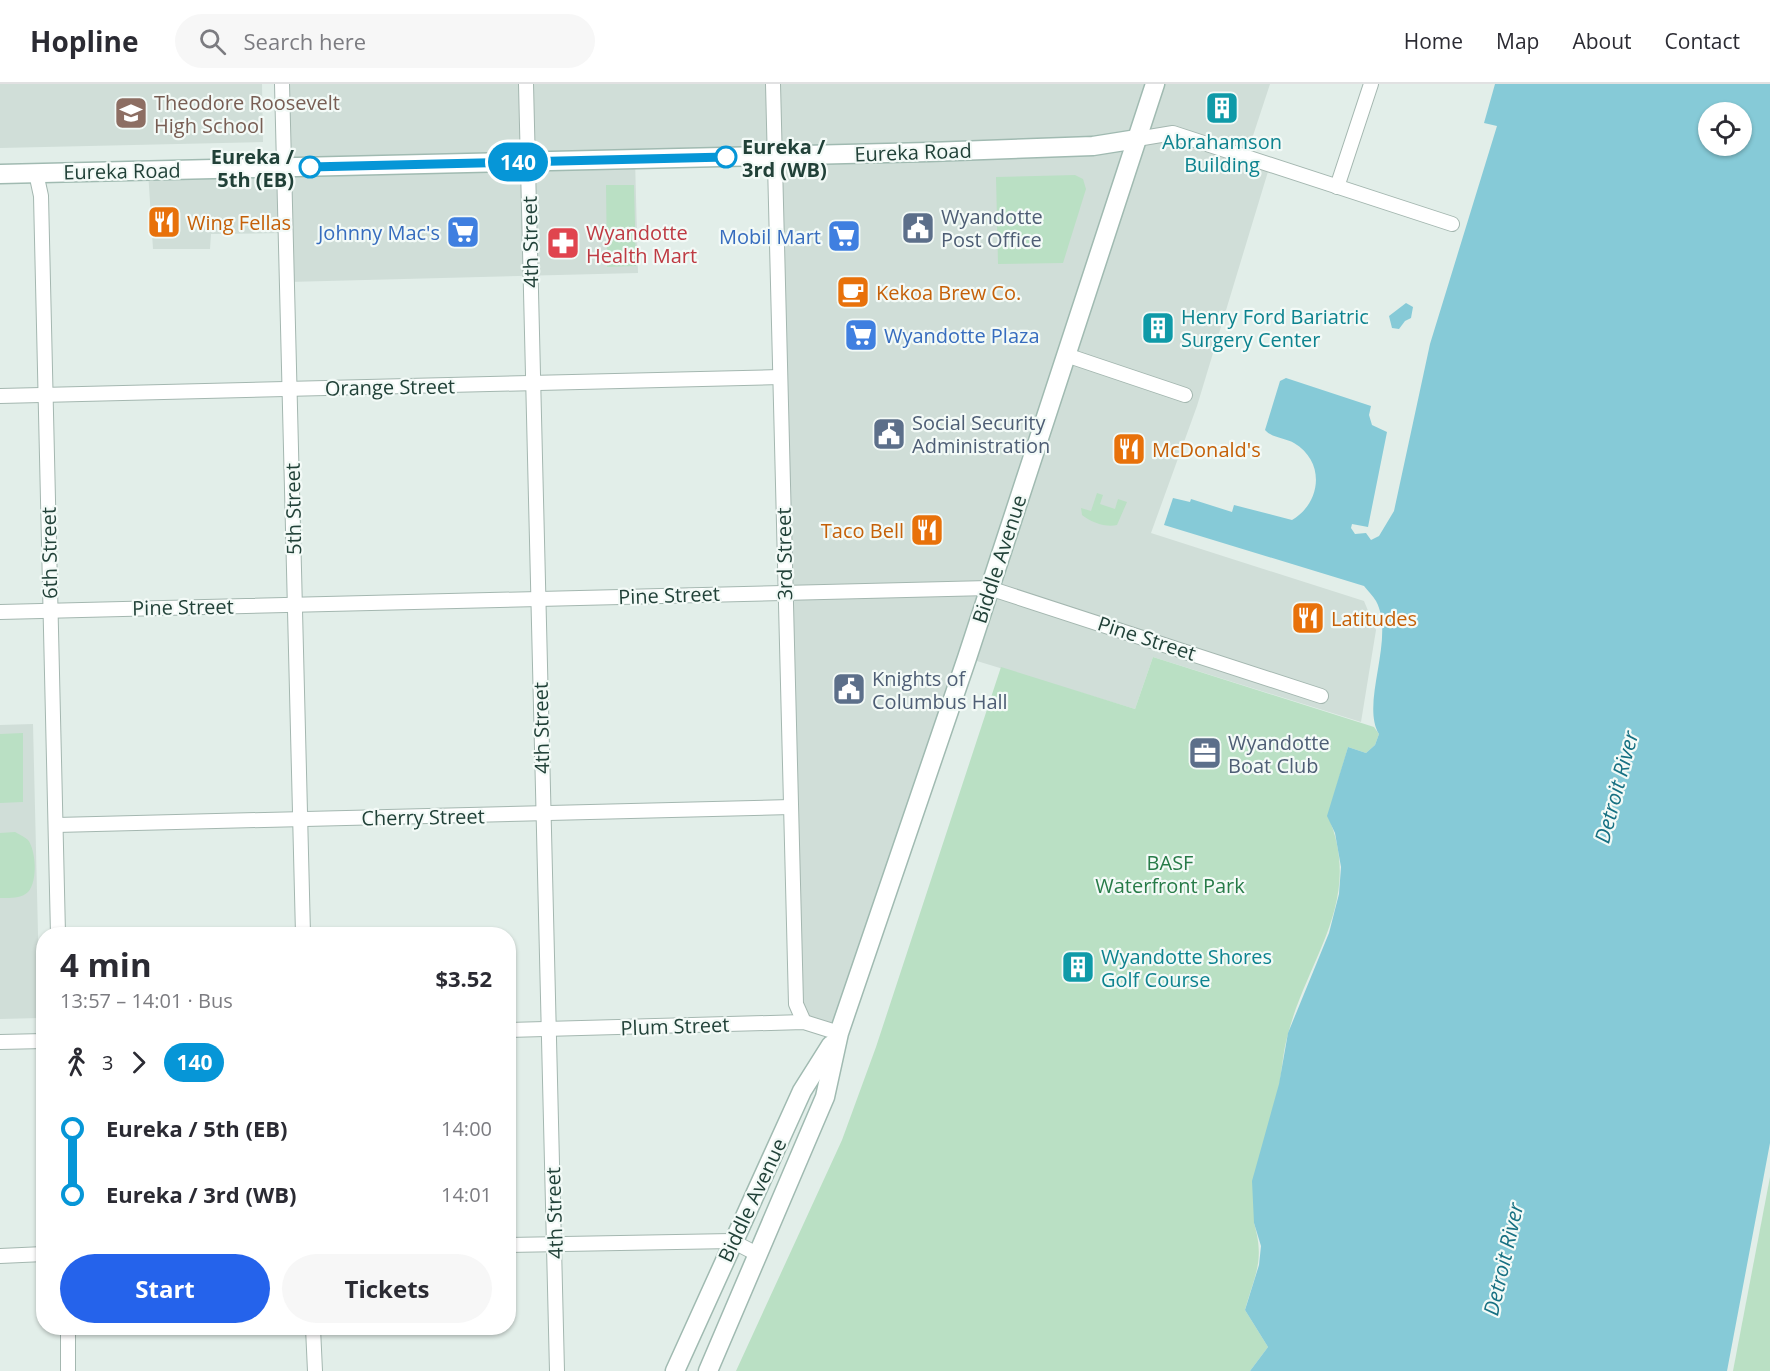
<!DOCTYPE html>
<meta charset="utf-8">
<style>
:root{--surface:#fff;--page:#f7f7f7;--text:#2b2b33;--muted:#7c7c81;--line:#e1e1e2;--accent:#2563eb}
body{margin:0;font-family:"Open Sans",sans-serif;background:var(--page);color:var(--text);height:100vh;display:flex;flex-direction:column;font-size:22px;white-space:nowrap}
*{box-sizing:border-box;margin:0}
p{font-size:20px;color:var(--muted)}
.icon{flex:none;width:33px;height:33px;fill:none;stroke:currentColor;stroke-width:2;stroke-linecap:round;stroke-linejoin:round}
.map{position:relative;flex:1;overflow:hidden}
.sheet{position:absolute;left:36px;top:843px;width:480px;height:408px;display:flex;flex-direction:column;background:var(--surface);border-radius:24px;box-shadow:0 2px 4px #0004}
.sheet>*{flex:none}
.badge{padding:0 12px;border-radius:20px;font-size:21px;line-height:39px}
.controls{position:absolute;left:1698px;top:18px;display:grid;gap:12px}
.controls a{display:grid;place-items:center;width:54px;height:54px;border-radius:50%;background:var(--surface);box-shadow:0 2px 4px #0004;font-size:30px}
.map>.badge{position:absolute;translate:-50% -50%;box-shadow:0 0 0 3px #fff}
.legs{display:flex;align-items:center;gap:9px;height:66px;padding:0 24px;font-size:20px}
.legs p{margin-inline-start:auto}
.head{display:flex;align-items:center;justify-content:space-between;height:102px;padding:0 24px}
h1{font-size:33px;font-weight:700;line-height:45px}
.button{display:flex;gap:12px;margin-top:auto;padding:12px 24px}
.button a{flex:1;height:69px;border-radius:36px;background:var(--accent);color:#fff;font-size:24px;font-weight:700;line-height:69px;text-align:center}
.button a+a{background:var(--page);color:var(--text)}
ul{padding:0 24px;list-style:none}
li{display:flex;align-items:center;gap:21px;height:66px;font-size:22px}
li i{display:grid;place-items:center;width:9px;height:100%;margin:0 8px;background:currentColor}
li i::after{content:'';width:15px;height:15px;margin:-8px;border:4px solid;border-radius:50%;background:var(--surface)}
li p{margin-inline-start:auto}
li:first-child i{background:linear-gradient(#0000 50%,currentColor 0)}
li:last-child i{background:linear-gradient(currentColor 50%,#0000 0)}
header{display:flex;align-items:center;gap:36px;box-sizing:border-box;height:84px;padding:0 30px;background:var(--surface);border-bottom:2px solid var(--line)}
header strong{font-size:28px}
nav{display:flex;gap:33px;margin-inline-start:auto;font-size:21px}
.search{width:420px;height:54px;background:var(--page);display:flex;align-items:center;gap:15px;box-sizing:border-box;padding:0 21px;border-radius:33px;color:var(--muted);font-size:22px}
.map>svg:first-child{display:block}
.built{fill:#d0ded8}
.green{fill:#bae0c4}
.water{fill:#86cad7;fill-rule:evenodd}
.lines{fill:none;stroke-linecap:round;stroke-linejoin:round}
.minor-casing{stroke:#a4b7b0;stroke-width:16}
.secondary-casing{stroke:#a0bab1;stroke-width:21}
.minor{stroke:#fff;stroke-width:14}
.secondary{stroke:#fff;stroke-width:18}
.line-1-casing{stroke:#fff;stroke-width:14}
.line-1{stroke:#0696d7;stroke-width:9}
.stop-1-dot{fill:#fff;stroke:#0696d7;stroke-width:3}
.labels{text-anchor:middle;dominant-baseline:central;stroke-width:4.5;stroke-linejoin:round;paint-order:stroke}
.education-label{font-size:20px;fill:#785e54;stroke:#f3faf7;text-anchor:start}
.culture-label{font-size:20px;fill:#0d838f;stroke:#f3faf7;text-anchor:start}
.stop-label{font-size:20px;font-weight:bold;fill:#214138;stroke:#f3faf7;text-anchor:start}
.street-label{font-size:20px;fill:#214138;stroke:#f3faf7}
.service-label{font-size:20px;fill:#4e5e75;stroke:#f3faf7;text-anchor:start}
.food-label{font-size:20px;fill:#c56008;stroke:#f3faf7;text-anchor:start}
.shop-label{font-size:20px;fill:#366cbe;stroke:#f3faf7;text-anchor:end}
.health-label{font-size:20px;fill:#be3a42;stroke:#f3faf7;text-anchor:start}
.park-label{font-size:20px;fill:#277b48;stroke:#f3faf7}
.water-label{font-size:21px;font-style:italic;fill:#167082;stroke:#f3faf7}
</style>
<header>
<strong>Hopline</strong>
<div class="search"><svg class="icon" aria-label="search" viewBox="0 0 24 24"><circle cx="10" cy="10" r="6"/><path d="M15 15l6 6"/></svg>Search here</div>
<nav><a>Home</a><a>Map</a><a>About</a><a>Contact</a></nav>
</header>
<div class="map">
<svg width="1770" height="1287" viewBox="0 0 1770 1287">
<rect width="100%" height="100%" fill="#e2eee9"/>
<g class="built">
<path d="M 0,0 L 262,0 L 263,58 L 0,64 Z"/>
<path d="M 282,0 L 1270,0 L 1246,73 L 1270,81 L 1197,322 L 1151,449 L 1364,517 L 1376,546 L 1361,638 L 1153,573 L 1135,625 L 967,574 L 839,949 L 797,928 L 774,72 L 635,75 L 638,189 L 288,198 L 286,149 L 211,150 L 210,165 L 153,165 L 148,87 L 285,84 Z"/>
<path d="M 33,640 L 40,934 L 0,935 L 0,641 Z"/>
</g>
<g class="green">
<path d="M 1075,91 L 1083,95 L 1086,105 L 1063,179 L 998,180 L 996,93 Z"/>
<path d="M 606,101 L 634,101 L 636,182 L 607,183 Z"/>
<path d="M 1097,409 L 1103,411 L 1100,420 L 1115,425 L 1118,415 L 1127,418 L 1117,441 C 1107,444 1090,438 1082,431 L 1081,424 L 1091,427 Z"/>
<path d="M 1153,573 L 1374,643 L 1379,650 L 1375,661 L 1366,669 L 1348,663 L 1328,732 C 1364,816 1308,873 1288,950 C 1283,967 1282,986 1279,1004 C 1271,1049 1262,1094 1254,1139 C 1265,1177 1255,1190 1245,1226 L 1268,1263 L 1250,1287 L 736,1287 L 842,1056 L 876,963 L 1001,583 L 1135,625 Z"/>
<path d="M 23,649 L 23,718 L 0,719 L 0,650 Z"/>
<path d="M 15,748 C 20,751 25,753 28,756 C 36,766 38,798 28,808 C 21,815 9,814 0,814 L 0,749 Z"/>
<path d="M 1770,1093 L 1770,1287 L 1733,1287 Z"/>
</g>
<g class="water">
<path d="M 1495,0 L 1770,0 L 1770,1059 L 1727,1287 L 1250,1287 L 1268,1263 L 1245,1226 L 1259,1181 L 1261,1162 L 1254,1139 L 1252,1097 L 1279,1000 L 1288,949 L 1329,849 L 1339,810 L 1341,783 L 1335,749 L 1327,732 L 1348,663 L 1366,669 L 1375,661 L 1379,650 C 1360,619 1396,554 1376,517 C 1373,512 1368,507 1364,502 L 1164,441 L 1173,414 L 1190,418 L 1191,415 L 1232,428 L 1234,421 L 1292,436 C 1321,419 1326,378 1294,359 C 1285,354 1272,354 1265,346 L 1280,297 L 1286,294 L 1371,322 L 1369,331 L 1372,341 L 1387,348 L 1368,443 L 1352,440 L 1351,444 L 1355,450 L 1366,449 L 1371,456 L 1379,452 L 1394,427 L 1430,260 L 1497,42 L 1484,39 ZM 1742,28 L 1742,62 L 1708,62 L 1708,28 Z"/>
<path d="M 1406,219 L 1413,223 L 1411,234 L 1405,237 L 1399,245 L 1392,244 L 1389,232 Z"/>
</g>
<g class="lines">
<defs>
<g id="minor">
<path d="M 282,0 L 303,850"/>
<path d="M 526,0 L 557,1287"/>
<path d="M 773,0 L 796,920 L 804,938"/>
<path d="M 1137,55 L 1173,49 L 1452,140"/>
<path d="M 36,89 L 41,112 L 58,850"/>
<path d="M 1337,103 L 1371,0"/>
<path d="M 1066,271 L 1185,311"/>
<path d="M 0,312 L 780,293"/>
<path d="M 0,528 L 989,504 L 1321,612"/>
<path d="M 56,741 L 791,723"/>
<path d="M 508,946 L 804,938 L 839,949"/>
<path d="M 0,958 L 44,957"/>
<path d="M 508,1161 L 732,1157 L 759,1171"/>
<path d="M 0,1172 L 44,1170"/>
<path d="M 68,1244 L 68,1287"/>
<path d="M 313,1244 L 315,1287"/>
</g>
<g id="secondary">
<path d="M 0,90 L 929,68 L 1093,62 L 1137,55"/>
<path d="M 675,1287 L 802,1007 L 831,961"/>
<path d="M 708,1287 L 825,1013 L 839,949 L 967,574 L 1155,0"/>
</g>
</defs>
<use href="#minor" class="minor-casing"/>
<use href="#secondary" class="secondary-casing"/>
<use href="#minor" class="minor"/>
<use href="#secondary" class="secondary"/>
</g>
<g class="lines">
<defs>
<path id="line-1" d="M 310,83 L 726,73"/>
</defs>
<use href="#line-1" class="line-1-casing"/>
<use href="#line-1" class="line-1"/>
</g>
<defs>
<symbol id="building-square" viewBox="-11 -11 22 22"><rect x="-9" y="-9" width="18" height="18" rx="4" fill="#0f9aa8" stroke="#f3faf7"/><path d="M-4-6H4V6H1V3H-1V6H-4ZM-2.5-4.3h1.7v1.8h-1.7ZM.8-4.3h1.7v1.8H.8ZM-2.5-1h1.7V.8h-1.7ZM.8-1h1.7V.8H.8Z" fill="#fff"/></symbol>
<symbol id="school-square" viewBox="-11 -11 22 22"><rect x="-9" y="-9" width="18" height="18" rx="4" fill="#8d6e63" stroke="#f3faf7"/><path d="M0-5L7-2L0 1L-7-2ZM-4 1L0 2.5L4 1V4Q0 6-4 4Z" fill="#fff"/></symbol>
<symbol id="restaurant-square" viewBox="-11 -11 22 22"><rect x="-9" y="-9" width="18" height="18" rx="4" fill="#e8710a" stroke="#f3faf7"/><path d="M-5-6h1v4h1v-4h1v4h1v-4h1v5L-1.5 .5V6h-2V.5L-5-1ZM5-6V6H3V1.5H1.5Q1.5-4 5-6Z" fill="#fff"/></symbol>
<symbol id="civic-square" viewBox="-11 -11 22 22"><rect x="-9" y="-9" width="18" height="18" rx="4" fill="#5c6f8a" stroke="#f3faf7"/><path d="M-.6-6.5H3V-4.5H.6V-3L4-1V1h2V6H-6V1h2V-1L-.6-3ZM-1.2 2.5V6h2.4V2.5Z" fill="#fff"/></symbol>
<symbol id="supermarket-square" viewBox="-11 -11 22 22"><rect x="-9" y="-9" width="18" height="18" rx="4" fill="#3f7fe0" stroke="#f3faf7"/><path d="M-6-5.5h2.5l.6 2H6L4.5 2H-2.5L-4.4-4H-6ZM-1.5 3.2a1.3 1.3 0 1 0 .1 0ZM3 3.2a1.3 1.3 0 1 0 .1 0Z" fill="#fff"/></symbol>
<symbol id="pharmacy-square" viewBox="-11 -11 22 22"><rect x="-9" y="-9" width="18" height="18" rx="4" fill="#e0444e" stroke="#f3faf7"/><path d="M-2-6h4v4h4v4h-4v4h-4v-4h-4v-4h4Z" fill="#fff"/></symbol>
<symbol id="cafe-square" viewBox="-11 -11 22 22"><rect x="-9" y="-9" width="18" height="18" rx="4" fill="#e8710a" stroke="#f3faf7"/><path d="M-5.5-4.5H6V0H3Q3 3.5 0 3.5H-2.5Q-5.5 3.5-5.5 0ZM3-3.2v2h1.7v-2ZM-6 4.5H4V6H-6Z" fill="#fff"/></symbol>
<symbol id="office-square" viewBox="-11 -11 22 22"><rect x="-9" y="-9" width="18" height="18" rx="4" fill="#5c6f8a" stroke="#f3faf7"/><path d="M-6-3h4V-5.5h4V-3h4V5H-6ZM-1-4.5V-3h2v-1.5ZM-6 0V1H6V0Z" fill="#fff"/></symbol>
</defs>
<g fill-rule="evenodd">
<use href="#building-square" x="1203" y="5" width="38" height="38"/>
<use href="#school-square" x="112" y="10" width="38" height="38"/>
<use href="#restaurant-square" x="145" y="119" width="38" height="38"/>
<use href="#civic-square" x="899" y="125" width="38" height="38"/>
<use href="#supermarket-square" x="444" y="129" width="38" height="38"/>
<use href="#supermarket-square" x="825" y="133" width="38" height="38"/>
<use href="#pharmacy-square" x="544" y="140" width="38" height="38"/>
<use href="#cafe-square" x="834" y="189" width="38" height="38"/>
<use href="#building-square" x="1139" y="225" width="38" height="38"/>
<use href="#supermarket-square" x="842" y="232" width="38" height="38"/>
<use href="#civic-square" x="870" y="331" width="38" height="38"/>
<use href="#restaurant-square" x="1110" y="346" width="38" height="38"/>
<use href="#restaurant-square" x="908" y="427" width="38" height="38"/>
<use href="#restaurant-square" x="1289" y="515" width="38" height="38"/>
<use href="#civic-square" x="830" y="586" width="38" height="38"/>
<use href="#office-square" x="1186" y="650" width="38" height="38"/>
<use href="#building-square" x="1059" y="864" width="38" height="38"/>
</g>
<g class="stop-1-dot">
<circle cx="726" cy="73" r="10"/>
<circle cx="310" cy="83" r="10"/>
</g>
<g class="labels">
<g class="education-label">
<text x="154" y="18">Theodore Roosevelt<tspan x="154" dy="23">High School</tspan></text>
</g>
<g class="culture-label">
<text x="1222" y="57" text-anchor="middle">Abrahamson<tspan x="1222" dy="23">Building</tspan></text>
<text x="1181" y="232">Henry Ford Bariatric<tspan x="1181" dy="23">Surgery Center</tspan></text>
<text x="1101" y="872">Wyandotte Shores<tspan x="1101" dy="23">Golf Course</tspan></text>
</g>
<g class="stop-label">
<text x="742" y="62">Eureka /<tspan x="742" dy="23">3rd (WB)</tspan></text>
<text x="294" y="72" text-anchor="end">Eureka /<tspan x="294" dy="23">5th (EB)</tspan></text>
</g>
<g class="street-label">
<text transform="translate(913 68) rotate(-2)">Eureka Road</text>
<text transform="translate(122 87) rotate(-1)">Eureka Road</text>
<text transform="translate(530 158) rotate(-91)">4th Street</text>
<text transform="translate(390 303) rotate(-1)">Orange Street</text>
<text transform="translate(293 425) rotate(-91)">5th Street</text>
<text transform="translate(49 469) rotate(-91)">6th Street</text>
<text transform="translate(784 470) rotate(-91)">3rd Street</text>
<text transform="translate(999 475) rotate(-72)">Biddle Avenue</text>
<text transform="translate(669 511) rotate(-2)">Pine Street</text>
<text transform="translate(183 523) rotate(-1)">Pine Street</text>
<text transform="translate(1147 554) rotate(18)">Pine Street</text>
<text transform="translate(541 644) rotate(-91)">4th Street</text>
<text transform="translate(423 733) rotate(-1)">Cherry Street</text>
<text transform="translate(675 942) rotate(-2)">Plum Street</text>
<text transform="translate(752 1116) rotate(-65)">Biddle Avenue</text>
<text transform="translate(554 1129) rotate(-92)">4th Street</text>
</g>
<g class="service-label">
<text x="941" y="132">Wyandotte<tspan x="941" dy="23">Post Office</tspan></text>
<text x="912" y="338">Social Security<tspan x="912" dy="23">Administration</tspan></text>
<text x="872" y="594">Knights of<tspan x="872" dy="23">Columbus Hall</tspan></text>
<text x="1228" y="658">Wyandotte<tspan x="1228" dy="23">Boat Club</tspan></text>
</g>
<g class="food-label">
<text x="187" y="138">Wing Fellas</text>
<text x="876" y="208">Kekoa Brew Co.</text>
<text x="1152" y="365">McDonald's</text>
<text x="904" y="446" text-anchor="end">Taco Bell</text>
<text x="1331" y="534">Latitudes</text>
</g>
<g class="shop-label">
<text x="440" y="148">Johnny Mac's</text>
<text x="821" y="152">Mobil Mart</text>
<text x="884" y="251" text-anchor="start">Wyandotte Plaza</text>
</g>
<g class="health-label">
<text x="586" y="148">Wyandotte<tspan x="586" dy="23">Health Mart</tspan></text>
</g>
<g class="park-label">
<text x="1170" y="778">BASF<tspan x="1170" dy="23">Waterfront Park</tspan></text>
</g>
<g class="water-label">
<text transform="translate(1616 703) rotate(-75)">Detroit River</text>
<text transform="translate(1503 1175) rotate(-77)">Detroit River</text>
</g>
</g>
</svg>
<div class="controls">
<a><svg class="icon" aria-label="locate" viewBox="0 0 24 24"><circle cx="12" cy="12" r="6"/><path d="M12 2v4M12 18v4M2 12h4M18 12h4"/></svg></a>
</div>
<b class="badge" style="left:518px;top:78px;background:#0696d7;color:#fff">140</b>
<section class="sheet">
<div class="head"><div><h1>4 min</h1><p>13:57 – 14:01 · Bus</p></div><b>$3.52</b></div>
<div class="legs"><svg class="icon" aria-label="walk" viewBox="0 0 24 24"><circle cx="13" cy="4" r="2"/><path d="M13 8l-2 6 4 7M11 14l-3 7M7 12l3-4h3l4 4"/></svg>3<svg class="icon" aria-label="forward" viewBox="0 0 24 24"><path d="M9 5l7 7-7 7"/></svg><b class="badge" style="background:#0696d7;color:#fff">140</b></div>
<ul>
<li><i style="color:#0696d7"></i><b>Eureka / 5th (EB)</b><p>14:00</p></li>
<li><i style="color:#0696d7"></i><b>Eureka / 3rd (WB)</b><p>14:01</p></li>
</ul>
<div class="button"><a>Start</a><a>Tickets</a></div>
</section>
</div>
